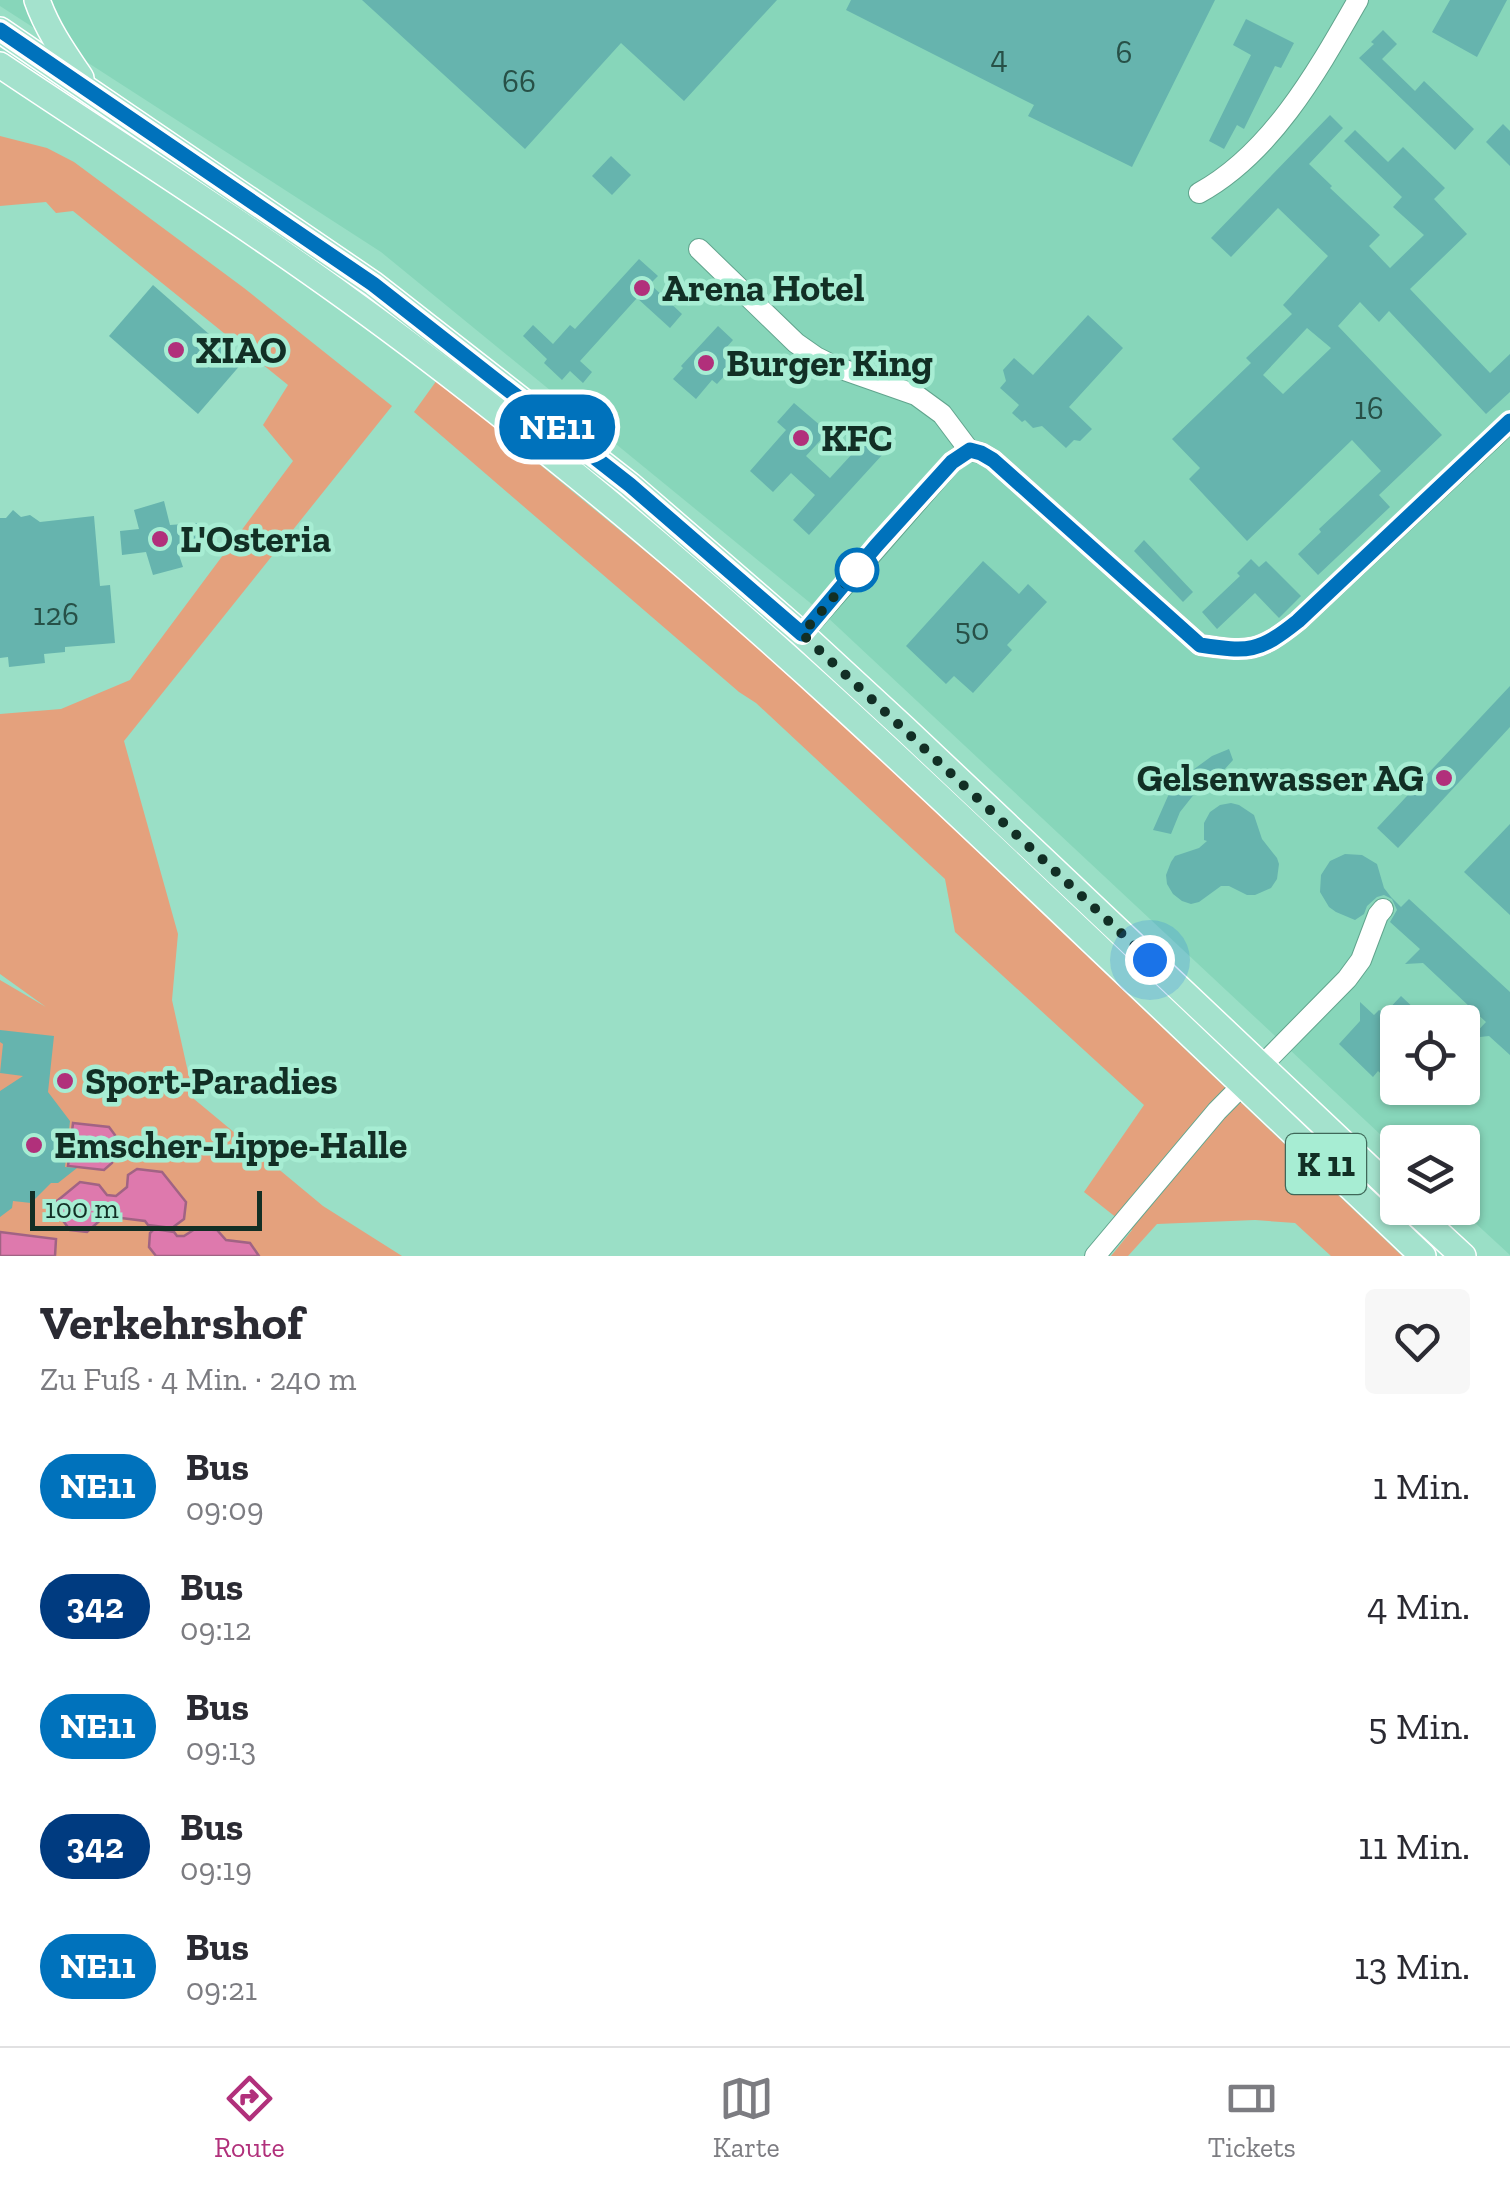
<!DOCTYPE html>
<html lang="de">
<meta charset="utf-8">
<style>
:root{--surface:#fff;--page:#f7f7f7;--text:#2b2b33;--muted:#7c7c81;--line:#e1e1e2;--accent:#b1307b}
body{margin:0;font-family:"Zilla Slab",serif;background:var(--page);color:var(--text);height:100vh;display:flex;flex-direction:column;font-size:38px;white-space:nowrap}
*{box-sizing:border-box;margin:0}
p{font-size:32px;color:var(--muted)}
.icon{flex:none;width:55px;height:55px;fill:none;stroke:currentColor;stroke-width:2;stroke-linecap:round;stroke-linejoin:round}
.map{position:relative;height:1256px;overflow:hidden}
.drawer{display:flex;flex-direction:column;background:var(--surface);flex:1}
.drawer>*{flex:none}
.badge{padding:0 20px;border-radius:32px;font-size:35px;line-height:65px}
.controls{position:absolute;left:1380px;top:1005px;display:grid;gap:20px}
.controls a{display:grid;place-items:center;width:100px;height:100px;border-radius:10px;background:var(--surface);box-shadow:0 2px 8px #0004;font-size:50px}
.scale{position:absolute;left:30px;bottom:25px;width:232px;box-sizing:border-box;padding-left:10px;border:5px solid #122f25;border-top:0;font-size:28px;line-height:35px;white-space:nowrap;color:#122f25;-webkit-text-stroke:8px #a7edd3;paint-order:stroke}
.you{position:absolute;width:50px;height:50px;margin:-25px;border:8px solid #fff;border-radius:50%;background:#1a73e8;box-shadow:0 0 0 15px #1a73e833}
.map>.badge{position:absolute;translate:-50% -50%;box-shadow:0 0 0 5px #fff}
.round{display:grid;place-items:center;flex:none;width:105px;height:105px;border-radius:10px;background:var(--page)}
.head{display:flex;align-items:center;justify-content:space-between;height:170px;padding:0 40px}
h1{font-size:48px;font-weight:700;line-height:75px}
ul{padding:0;list-style:none}
li{display:flex;align-items:center;gap:30px;height:120px;padding:0 40px}
li div{flex:1}
li b{display:block;font-size:38px}
li em{font-style:normal}
li .badge{min-width:110px;font-weight:700;text-align:center}
.tab-bar{display:flex;justify-content:space-around;align-items:center;height:140px;border-top:2px solid var(--line);background:var(--surface);font-size:28px;color:var(--muted)}
.tab-bar a{display:grid;justify-items:center;gap:5px}
.tab-bar .selected{color:var(--accent)}
.map>svg:first-child{display:block}
.built{fill:#87d6ba;fill-rule:evenodd}
.green{fill:#e4a17d}
.water{fill:#de79ad;stroke:#a16384;stroke-width:2.5}
.building{fill:#66b4ae;fill-rule:evenodd}
.lines{fill:none;stroke-linecap:round;stroke-linejoin:round}
.minor-casing{stroke:#61a48d;stroke-width:22}
.major-casing{stroke:#fff;stroke-width:28}
.minor{stroke:#fff;stroke-width:20}
.major{stroke:#a4e2cd;stroke-width:25}
.line-casing{stroke:#fff;stroke-width:22}
.line{stroke:#0072bc;stroke-width:15}
.walk{stroke:#122f25;stroke-width:10;stroke-dasharray:0 18}
.poi-dot{fill:#b1307b;stroke:#a7edd3;stroke-width:4}
.stop-dot{fill:#fff;stroke:#0072bc;stroke-width:5}
.labels{text-anchor:middle;dominant-baseline:central;stroke-width:9;stroke-linejoin:round;paint-order:stroke}
.number-label{font-size:32px;fill:#275047}
.shield{fill:#a7edd3;stroke:#3f6859;stroke-width:2.5}
.shield-label{font-size:35px;font-weight:bold;fill:#122f25}
.poi-label{font-size:38px;font-weight:bold;fill:#122f25;stroke:#a7edd3;text-anchor:start}
</style>
<div class="map">
<svg width="1510" height="1256" viewBox="0 0 1510 1256">
<rect width="100%" height="100%" fill="#9adfc6"/>
<path class="built" d="M 0,0 L 1510,0 L 1510,1255 L 1459,1208 L 1462,1208 L 1462,1142 L 1398,1142 L 1397,1150 L 825,615 L 381,252 L 0,6 ZM 1398,1022 L 1462,1022 L 1462,1088 L 1398,1088 Z"/>
<g class="green">
<path d="M 0,136 L 47,148 L 74,162 L 244,288 L 392,406 L 124,741 L 178,934 L 172,1000 L 194,1099 L 323,1206 L 402,1256 L 0,1256 L 0,980 L 46,1007 L 0,974 L 0,714 L 61,709 L 130,680 L 293,461 L 263,425 L 288,385 L 73,211 L 56,213 L 46,202 L 0,206 Z"/>
<path d="M 437,380 L 770,654 L 1402,1256 L 1331,1256 L 1295,1223 L 1255,1220 L 1157,1224 L 1128,1256 L 1111,1256 L 1132,1230 L 1084,1192 L 1144,1105 L 955,932 L 945,879 L 756,703 L 739,692 L 414,412 Z"/>
</g>
<g class="water">
<path d="M 73,1123 L 109,1127 L 115,1135 L 112,1163 L 104,1170 L 68,1166 Z"/>
<path d="M 137,1169 L 162,1172 L 186,1202 L 184,1219 L 172,1228 L 148,1225 L 145,1221 L 105,1216 L 87,1232 L 70,1230 L 55,1210 L 57,1201 L 80,1182 L 99,1185 L 107,1195 L 116,1196 L 127,1187 L 128,1175 Z"/>
<path d="M 154,1229 L 174,1232 L 177,1236 L 184,1236 L 195,1229 L 217,1230 L 226,1240 L 250,1243 L 259,1256 L 156,1256 L 149,1247 L 150,1233 Z"/>
<path d="M 0,1232 L 56,1239 L 55,1256 L 0,1256 Z"/>
</g>
<g class="building">
<path d="M 362,0 L 777,0 L 684,101 L 621,43 L 525,149 Z"/>
<path d="M 851,0 L 1215,0 L 1132,167 L 1028,116 L 1034,105 L 846,10 Z"/>
<path d="M 1450,0 L 1507,0 L 1477,57 L 1432,32 Z"/>
<path d="M 1246,19 L 1294,43 L 1281,68 L 1275,66 L 1244,129 L 1237,125 L 1224,149 L 1209,141 L 1251,55 L 1233,45 Z"/>
<path d="M 1383,30 L 1397,44 L 1382,59 L 1415,91 L 1424,81 L 1474,129 L 1455,150 L 1359,58 L 1374,44 L 1371,42 Z"/>
<path d="M 1330,115 L 1343,128 L 1309,164 L 1332,186 L 1330,188 L 1380,235 L 1369,246 L 1390,268 L 1424,235 L 1393,207 L 1402,197 L 1344,141 L 1355,130 L 1388,162 L 1403,147 L 1445,188 L 1434,199 L 1467,234 L 1410,289 L 1490,373 L 1510,354 L 1510,392 L 1486,414 L 1389,311 L 1379,322 L 1360,302 L 1338,326 L 1442,435 L 1379,495 L 1390,507 L 1318,575 L 1298,554 L 1321,532 L 1319,529 L 1381,471 L 1352,440 L 1247,541 L 1189,479 L 1200,468 L 1172,439 L 1251,363 L 1246,358 L 1292,314 L 1283,305 L 1328,256 L 1278,208 L 1231,257 L 1211,238 ZM 1307,328 L 1331,348 L 1283,394 L 1263,375 Z"/>
<path d="M 1503,124 L 1510,131 L 1510,166 L 1486,142 Z"/>
<path d="M 611,156 L 631,175 L 612,195 L 592,176 Z"/>
<path d="M 639,259 L 658,276 L 650,284 L 682,314 L 670,328 L 637,298 L 580,361 L 592,372 L 583,383 L 570,371 L 562,380 L 544,363 L 547,359 L 523,336 L 533,325 L 553,344 L 570,325 L 575,329 Z"/>
<path d="M 153,285 L 242,363 L 198,414 L 109,336 Z"/>
<path d="M 1088,315 L 1123,348 L 1069,407 L 1092,429 L 1080,441 L 1074,440 L 1066,448 L 1042,426 L 1033,428 L 1025,420 L 1022,422 L 1012,413 L 1019,405 L 1000,388 L 1006,381 L 1003,370 L 1014,358 L 1033,375 Z"/>
<path d="M 718,326 L 733,340 L 725,349 L 735,357 L 723,370 L 727,373 L 717,384 L 712,380 L 696,399 L 673,379 L 683,368 L 681,366 Z"/>
<path d="M 794,403 L 828,432 L 806,456 L 830,478 L 875,429 L 883,454 L 809,535 L 793,520 L 815,495 L 791,473 L 773,492 L 750,471 L 786,430 L 777,422 Z"/>
<path d="M 164,501 L 170,525 L 197,523 L 199,547 L 177,549 L 183,567 L 153,575 L 146,552 L 122,555 L 120,531 L 139,529 L 134,510 Z"/>
<path d="M 13,510 L 21,517 L 30,515 L 40,522 L 94,516 L 100,586 L 110,585 L 115,643 L 65,647 L 65,652 L 44,654 L 45,663 L 9,667 L 8,657 L 0,658 L 0,518 L 6,518 Z"/>
<path d="M 1144,540 L 1193,592 L 1183,602 L 1134,551 Z"/>
<path d="M 1251,559 L 1259,567 L 1266,561 L 1301,596 L 1279,618 L 1255,593 L 1217,629 L 1202,612 L 1240,576 L 1237,573 Z"/>
<path d="M 983,561 L 1019,594 L 1028,584 L 1047,602 L 1007,645 L 1012,650 L 973,693 L 954,676 L 946,684 L 906,646 Z"/>
<path d="M 1510,686 L 1510,727 L 1398,848 L 1377,828 Z"/>
<path d="M 1229,749 L 1233,760 L 1224,770 L 1199,788 L 1180,812 L 1171,834 L 1153,830 L 1168,796 L 1186,775 L 1212,756 Z"/>
<path d="M 1231,803 L 1239,805 L 1254,815 L 1262,839 L 1277,858 L 1279,864 L 1277,879 L 1271,888 L 1255,895 L 1247,895 L 1229,886 L 1221,886 L 1199,902 L 1191,904 L 1182,901 L 1173,894 L 1167,884 L 1166,875 L 1171,862 L 1175,856 L 1199,848 L 1207,841 L 1204,840 L 1204,823 L 1210,812 L 1220,805 Z"/>
<path d="M 1510,824 L 1510,915 L 1464,872 Z"/>
<path d="M 1345,854 L 1362,855 L 1377,864 L 1384,888 L 1391,897 L 1401,907 L 1409,899 L 1510,992 L 1510,1055 L 1489,1036 L 1471,1038 L 1486,1022 L 1423,963 L 1405,964 L 1420,949 L 1390,922 L 1397,910 L 1392,899 L 1384,895 L 1377,897 L 1367,906 L 1364,914 L 1355,920 L 1336,912 L 1329,907 L 1320,892 L 1321,875 L 1330,861 Z"/>
<path d="M 1401,996 L 1421,1015 L 1414,1022 L 1398,1022 L 1398,1059 L 1392,1065 L 1393,1085 L 1378,1071 L 1373,1077 L 1339,1044 L 1360,1021 L 1360,1002 L 1374,1015 L 1379,1010 L 1384,1014 Z"/>
<path d="M 0,1030 L 54,1036 L 48,1092 L 70,1121 L 65,1167 L 77,1168 L 58,1183 L 51,1183 L 31,1203 L 13,1201 L 12,1208 L 0,1217 L 0,1091 L 23,1076 L 0,1073 L 3,1044 L 0,1042 Z"/>
</g>
<g class="lines">
<defs>
<g id="minor">
<path d="M 1199,193 C 1272,153 1318,70 1358,0"/>
<path d="M 699,249 L 796,343 L 816,357 L 836,367 L 916,395 L 942,414 L 969,450"/>
<path d="M 794,643 L 952,462 L 969,450 L 981,453 L 993,460 L 1200,645 C 1249,652 1258,653 1298,621 L 1510,422"/>
<path d="M 1095,1256 L 1217,1111 L 1347,979 L 1361,960 L 1378,915 L 1383,909"/>
</g>
<g id="major">
<path d="M 37,0 C 47,29 64,53 81,78"/>
<path d="M 0,30 L 373,284 L 630,485 L 802,634 L 905,729 L 1398,1195"/>
<path d="M 0,65 C 116,143 236,218 349,300 C 427,356 503,416 578,477 C 759,624 929,786 1098,947 C 1206,1051 1315,1153 1423,1256"/>
<path d="M 1411,1208 L 1463,1256"/>
</g>
</defs>
<use href="#minor" class="minor-casing"/>
<use href="#major" class="major-casing"/>
<use href="#minor" class="minor"/>
<use href="#major" class="major"/>
</g>
<g class="lines">
<defs>
<path id="line" d="M 0,30 L 373,284 L 630,485 L 802,634 L 876,546 L 952,462 L 970,450 L 981,453 L 993,460 L 1200,645 C 1249,652 1258,653 1298,621 L 1510,421"/>
</defs>
<use href="#line" class="line-casing"/>
<use href="#line" class="line"/>
<path class="walk" d="M 857,570 L 802,634 L 1150,960"/>
</g>
<g class="poi-dot">
<circle cx="642" cy="288" r="10"/>
<circle cx="176" cy="350" r="10"/>
<circle cx="706" cy="363" r="10"/>
<circle cx="801" cy="438" r="10"/>
<circle cx="160" cy="539" r="10"/>
<circle cx="1444" cy="778" r="10"/>
<circle cx="65" cy="1081" r="10"/>
<circle cx="34" cy="1145" r="10"/>
</g>
<circle class="stop-dot" cx="857" cy="570" r="20"/>
<g class="labels">
<g class="number-label">
<text x="1124" y="52">6</text>
<text x="999" y="57">4</text>
<text x="519" y="81">66</text>
<text x="1369" y="408">16</text>
<text x="56" y="614">126</text>
<text x="972" y="629">50</text>
</g>
<rect class="shield" x="1286" y="1134" width="80" height="60" rx="8"/>
<g class="shield-label">
<text x="1326" y="1164">K 11</text>
</g>
<g class="poi-label">
<text x="662" y="288">Arena Hotel</text>
<text x="196" y="350">XIAO</text>
<text x="726" y="363">Burger King</text>
<text x="821" y="438">KFC</text>
<text x="180" y="539">L'Osteria</text>
<text x="1424" y="778" text-anchor="end">Gelsenwasser AG</text>
<text x="85" y="1081">Sport-Paradies</text>
<text x="54" y="1145">Emscher-Lippe-Halle</text>
</g>
</g>
</svg>
<div class="controls">
<a><svg class="icon" aria-label="locate" viewBox="0 0 24 24"><circle cx="12" cy="12" r="6"/><path d="M12 2v4M12 18v4M2 12h4M18 12h4"/></svg></a>
<a><svg class="icon" aria-label="layers" viewBox="0 0 24 24"><path d="M12 4l9 5-9 5-9-5zM3 14l9 5 9-5"/></svg></a>
</div>
<div class="scale">100 m</div>
<div class="you" style="left:1150px;top:960px"></div>
<b class="badge" style="left:557px;top:427px;background:#0072bc;color:#fff">NE11</b>
</div>
<section class="drawer">
<div class="head"><div><h1>Verkehrshof</h1><p>Zu Fuß · 4 Min. · 240 m</p></div><a class="round"><svg class="icon" aria-label="heart" viewBox="0 0 24 24"><path d="M12 20l-8-8c-3-5 5-10 8-4 3-6 11-1 8 4z"/></svg></a></div>
<ul>
<li><span class="badge" style="background:#0072bc;color:#fff">NE11</span><div><b>Bus</b><p>09:09</p></div><em>1 Min.</em></li>
<li><span class="badge" style="background:#003b80;color:#fff">342</span><div><b>Bus</b><p>09:12</p></div><em>4 Min.</em></li>
<li><span class="badge" style="background:#0072bc;color:#fff">NE11</span><div><b>Bus</b><p>09:13</p></div><em>5 Min.</em></li>
<li><span class="badge" style="background:#003b80;color:#fff">342</span><div><b>Bus</b><p>09:19</p></div><em>11 Min.</em></li>
<li><span class="badge" style="background:#0072bc;color:#fff">NE11</span><div><b>Bus</b><p>09:21</p></div><em>13 Min.</em></li>
</ul>
</section>
<nav class="tab-bar">
<a class="selected"><svg class="icon" aria-label="directions" viewBox="0 0 24 24"><path d="M12 3l9 9-9 9-9-9zM9 14v-3h6M13 9l2 2-2 2"/></svg>Route</a>
<a><svg class="icon" aria-label="map" viewBox="0 0 24 24"><path d="M3 6l6-2 6 2 6-2v14l-6 2-6-2-6 2zM9 4v14M15 6v14"/></svg>Karte</a>
<a><svg class="icon" aria-label="tickets" viewBox="0 0 24 24"><path d="M3 7h18v10H3zM15 7v10"/></svg>Tickets</a>
</nav>
